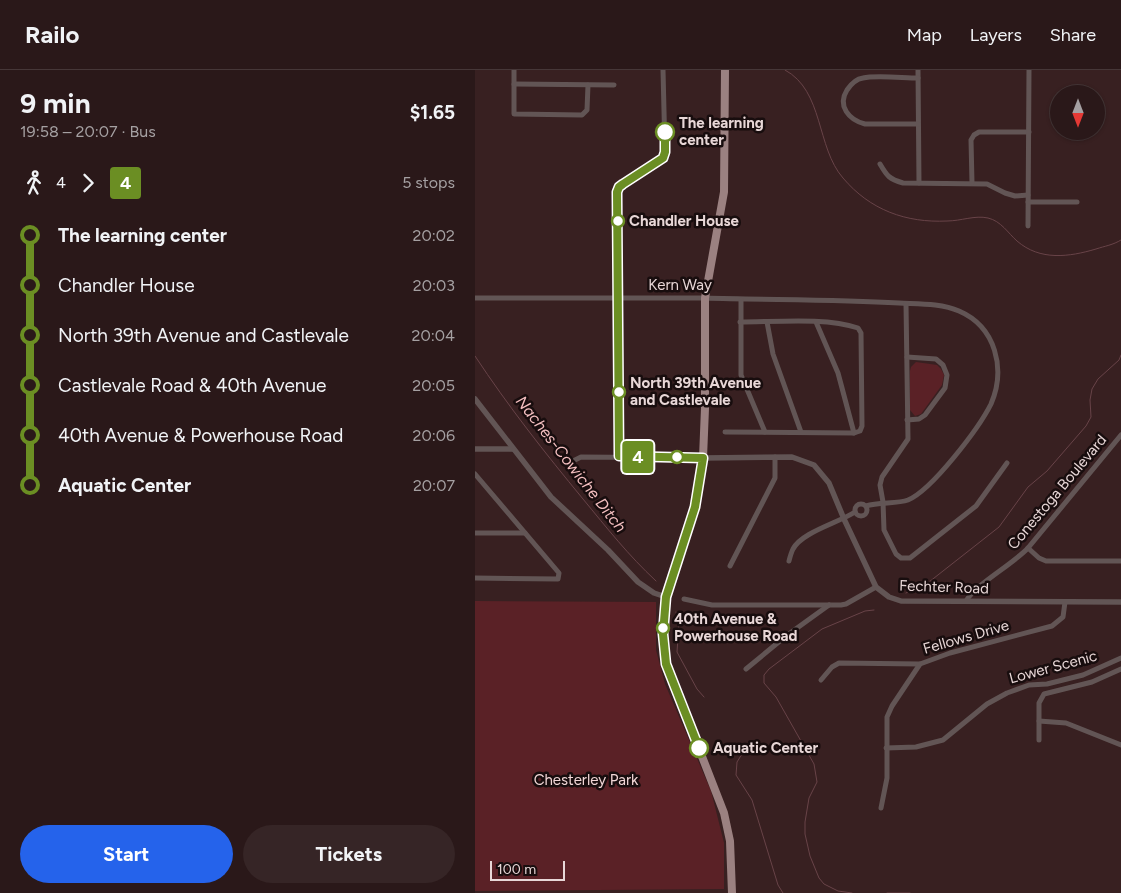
<!DOCTYPE html>
<meta charset="utf-8">
<style>
:root{--surface:#2a1819;--page:#362526;--text:#f1f3f6;--muted:#a5a0a2;--line:#463738;--accent:#2563eb}
body{margin:0;font-family:Figtree,sans-serif;background:var(--page);color:var(--text);height:100vh;display:flex;flex-direction:column;font-size:19px;white-space:nowrap}
*{box-sizing:border-box;margin:0}
p{font-size:16px;color:var(--muted)}
.icon{flex:none;width:28px;height:28px;fill:none;stroke:currentColor;stroke-width:2;stroke-linecap:round;stroke-linejoin:round}
.map{position:relative;flex:1;overflow:hidden}
.drawer{display:flex;flex-direction:column;background:var(--surface);width:475px}
.drawer>*{flex:none}
.badge{padding:0 10px;border-radius:4px;font-size:18px;line-height:32px}
.needle{width:32px;rotate:180deg}
.fabs{position:absolute;left:575px;top:15px;display:grid;gap:10px}
.fabs a{display:grid;place-items:center;width:55px;height:55px;border-radius:50%;background:var(--surface);box-shadow:0 1px 4px #0004,0 0 0 1px var(--line);font-size:25px}
.scale{position:absolute;left:15px;bottom:12px;width:75px;box-sizing:border-box;padding-left:5px;border:2px solid #e8d7d7;border-top:0;font-size:14px;line-height:18px;white-space:nowrap;color:#e8d7d7;-webkit-text-stroke:4px #180d0e;paint-order:stroke}
.map>.badge{position:absolute;translate:-50% -50%;box-shadow:0 0 0 2px #fff}
.legs{display:flex;align-items:center;gap:8px;height:55px;padding:0 20px;font-size:16px}
.legs p{margin-inline-start:auto}
.overview{display:flex;align-items:center;justify-content:space-between;height:85px;padding:0 20px}
h1{font-size:28px;font-weight:700;line-height:38px}
.primary-button{display:flex;gap:10px;margin-top:auto;padding:10px 20px}
.primary-button a{flex:1;height:58px;border-radius:30px;background:var(--accent);color:#fff;font-size:20px;font-weight:700;line-height:58px;text-align:center}
.primary-button a+a{background:var(--page);color:var(--text)}
ul{padding:0 20px;list-style:none}
li{display:flex;align-items:center;gap:18px;height:50px;font-size:19px}
li i{display:grid;place-items:center;width:8px;height:100%;margin:0 6px;background:currentColor}
li i::after{content:'';width:12px;height:12px;margin:-6px;border:4px solid;border-radius:50%;background:var(--surface)}
li p{margin-inline-start:auto}
li:first-child i{background:linear-gradient(#0000 50%,currentColor 0)}
li:last-child i{background:linear-gradient(currentColor 50%,#0000 0)}
header{display:flex;align-items:center;gap:30px;box-sizing:border-box;height:70px;padding:0 25px;background:var(--surface);border-bottom:1px solid var(--line)}
header strong{font-size:24px}
nav{display:flex;gap:28px;margin-inline-start:auto;font-size:18px}
main{display:flex;flex:1;min-height:0}
.map>svg:first-child{display:block}
.green{fill:#5a2126}
.lines{fill:none;stroke-linecap:round;stroke-linejoin:round}
.stream{stroke:#684348;stroke-width:1}
.minor{stroke:#625555;stroke-width:5}
.tertiary{stroke:#625555;stroke-width:5.5}
.primary{stroke:#9b8181;stroke-width:8}
.line-1-casing{stroke:#fff;stroke-width:11}
.line-1{stroke:#6b8e23;stroke-width:8}
.stop-1-dot{fill:#fff;stroke:#6b8e23;stroke-width:2.5}
.labels{text-anchor:middle;dominant-baseline:central;stroke-width:5;stroke-linejoin:round;paint-order:stroke}
.stop-label{font-size:15px;font-weight:bold;fill:#e8d7d7;stroke:#180d0e;text-anchor:start}
.street-label{font-size:15px;fill:#e8d7d7;stroke:#180d0e}
.park-label{font-size:15px;fill:#f1d6d6;stroke:#180d0e}
.water-label{font-size:16px;font-style:italic;fill:#f4bfc0;stroke:#180d0e}
</style>
<header>
<strong>Railo</strong>
<nav><a>Map</a><a>Layers</a><a>Share</a></nav>
</header>
<main>
<section class="drawer">
<div class="overview"><div><h1>9 min</h1><p>19:58 – 20:07 · Bus</p></div><b>$1.65</b></div>
<div class="legs"><svg class="icon" aria-label="walk" viewBox="0 0 24 24"><circle cx="13" cy="4" r="2"/><path d="M13 8l-2 6 4 7M11 14l-3 7M7 12l3-4h3l4 4"/></svg>4<svg class="icon" aria-label="forward" viewBox="0 0 24 24"><path d="M9 5l7 7-7 7"/></svg><b class="badge" style="background:#6b8e23;color:#fff">4</b><p>5 stops</p></div>
<ul>
<li><i style="color:#6b8e23"></i><b>The learning center</b><p>20:02</p></li>
<li><i style="color:#6b8e23"></i><span>Chandler House</span><p>20:03</p></li>
<li><i style="color:#6b8e23"></i><span>North 39th Avenue and Castlevale</span><p>20:04</p></li>
<li><i style="color:#6b8e23"></i><span>Castlevale Road &amp; 40th Avenue</span><p>20:05</p></li>
<li><i style="color:#6b8e23"></i><span>40th Avenue &amp; Powerhouse Road</span><p>20:06</p></li>
<li><i style="color:#6b8e23"></i><b>Aquatic Center</b><p>20:07</p></li>
</ul>
<div class="primary-button"><a>Start</a><a>Tickets</a></div>
</section>
<div class="map">
<svg width="646" height="823" viewBox="0 0 646 823">
<rect width="100%" height="100%" fill="#382021"/>
<g class="green">
<path d="M 441,292 L 462,295 L 466,299 L 469,305 L 467,315 L 446,344 L 440,346 L 435,340 L 435,301 L 436,297 Z"/>
<path d="M 0,531 L 181,532 L 181,580 L 190,614 L 236,721 L 249,773 L 249,819 L 0,821 Z"/>
</g>
<g class="lines">
<g class="stream">
<path d="M 310,0 C 349,21 341,77 368,108 C 395,140 431,153 472,151 C 486,151 500,145 513,148 C 526,151 533,163 542,171 C 565,191 594,187 621,179 C 630,176 638,175 646,170"/>
<path d="M 0,286 C 33,336 70,383 108,429 C 132,458 153,485 181,511"/>
<path d="M 431,523 L 454,512 L 524,457 L 553,417 L 572,401 L 611,356 L 616,347 L 615,330 L 617,319 L 623,309 L 644,290 L 646,285"/>
<path d="M 201,542 L 204,553 L 202,582 L 222,619 L 229,627"/>
<path d="M 267,684 L 262,692 L 261,705 L 277,730 L 303,815 L 308,823"/>
<path d="M 377,823 L 363,821 L 349,814 L 344,808 L 335,786 L 330,764 L 330,752 L 334,728 L 342,712 L 339,694 L 301,627 L 289,613 L 289,605 L 294,599 L 347,559 L 390,541 L 399,540"/>
<path d="M 412,823 L 435,823"/>
</g>
<g class="minor">
<path d="M 39,0 L 39,44 L 107,45 L 112,40 L 113,15"/>
<path d="M 443,0 L 444,113"/>
<path d="M 443,8 C 429,8 400,5 388,8 C 381,9 376,14 372,20 C 362,36 374,50 390,54 L 443,54"/>
<path d="M 39,14 L 139,15"/>
<path d="M 405,94 C 412,106 414,109 428,113 L 512,114 L 530,123 L 540,126 L 553,125"/>
<path d="M 497,113 L 496,70 L 499,65 L 504,62 L 554,62"/>
<path d="M 553,132 L 602,132"/>
<path d="M 553,156 L 554,0"/>
<path d="M 0,228 L 230,228 C 294,230 359,229 424,233 C 443,234 466,233 484,241 C 521,257 531,299 516,334 C 504,358 457,420 433,430 C 422,434 404,432 391,436"/>
<path d="M 266,230 L 266,305 L 290,362"/>
<path d="M 431,234 L 433,369 L 407,407 L 405,415 L 408,432 L 409,460 L 421,484 L 426,488 L 435,488 L 501,436 L 532,393"/>
<path d="M 292,252 L 298,284 L 326,362"/>
<path d="M 341,252 L 363,303 L 379,363"/>
<path d="M 432,287 L 461,289 L 468,295 L 472,305 L 470,318 L 450,345 L 444,349 L 432,350"/>
<path d="M 250,362 L 379,363 L 385,361 L 387,356 L 386,263 L 383,258 C 351,247 300,252 265,252"/>
<path d="M 144,386 L 142,122 L 144,117 L 148,114 L 188,87 L 190,82 L 188,0"/>
<path d="M 98,391 L 106,387 L 228,388"/>
<path d="M 0,404 L 84,503 L 83,509 L 0,508"/>
<circle cx="386" cy="440" r="6"/>
<path d="M 0,463 L 50,463"/>
<path d="M 553,478 L 564,488 L 571,491 L 646,491"/>
<path d="M 314,491 C 315,487 316,483 318,479 C 327,462 363,453 380,442"/>
<path d="M 255,496 L 300,408 L 300,387"/>
<path d="M 209,529 L 237,535 L 366,535 L 371,534 L 401,517"/>
<path d="M 491,531 C 501,514 537,495 553,478 L 646,365"/>
<path d="M 271,599 L 311,566 L 354,535"/>
<path d="M 346,610 L 357,597 L 364,593 L 445,594"/>
<path d="M 564,651 L 591,653 L 646,675"/>
<path d="M 564,670 L 564,633 L 569,624 L 617,612 L 646,599"/>
<path d="M 411,678 L 441,677 L 468,670 L 512,634 L 532,623 L 554,615 L 572,614 L 608,605 L 646,588"/>
<path d="M 406,738 L 412,708 L 412,647 L 417,636 L 445,594 L 475,583 L 577,556 L 588,547 L 590,532"/>
</g>
<g class="tertiary">
<path d="M 0,329 L 76,427 L 133,480 L 163,512 L 179,523 L 191,527"/>
<path d="M 0,379 L 38,379"/>
<path d="M 228,388 L 317,387 L 339,395 L 354,413 L 369,449 L 401,517 L 414,527 L 426,531 L 646,532"/>
</g>
<path class="primary" d="M 250,0 L 249,122 L 230,228 L 230,338 L 228,388 L 220,437 L 191,527 L 188,564 L 191,594 L 249,743 L 255,771 L 257,823"/>
</g>
<g class="lines">
<defs>
<path id="line-1" d="M 190,62 L 190,82 L 188,88 L 148,114 L 144,117 L 142,122 L 144,386 L 228,388 L 220,437 L 191,527 L 188,564 L 191,594 L 224,678"/>
</defs>
<use href="#line-1" class="line-1-casing"/>
<use href="#line-1" class="line-1"/>
</g>
<g class="stop-1-dot">
<circle cx="190" cy="62" r="9"/>
<circle cx="143" cy="151" r="6"/>
<circle cx="144" cy="322" r="6"/>
<circle cx="202" cy="387" r="6"/>
<circle cx="188" cy="558" r="6"/>
<circle cx="224" cy="678" r="9"/>
</g>
<g class="labels">
<g class="stop-label">
<text x="204" y="53">The learning<tspan x="204" dy="17">center</tspan></text>
<text x="154" y="151">Chandler House</text>
<text x="155" y="313">North 39th Avenue<tspan x="155" dy="17">and Castlevale</tspan></text>
<text x="199" y="549">40th Avenue &amp;<tspan x="199" dy="17">Powerhouse Road</tspan></text>
<text x="238" y="678">Aquatic Center</text>
</g>
<g class="street-label">
<text x="205" y="215">Kern Way</text>
<text transform="translate(582 422) rotate(-50)">Conestoga Boulevard</text>
<text transform="translate(469 517) rotate(2)">Fechter Road</text>
<text transform="translate(491 567) rotate(-16)">Fellows Drive</text>
<text transform="translate(578 597) rotate(-15)">Lower Scenic</text>
</g>
<g class="park-label">
<text x="111" y="710">Chesterley Park</text>
</g>
<g class="water-label">
<text transform="translate(96 394) rotate(52)">Naches-Cowiche Ditch</text>
</g>
</g>
</svg>
<div class="fabs">
<a><svg class="needle" viewBox="-14 -14 28 28"><path d="M0-13l5 13h-10z" fill="#e53935"/><path d="M0 13l5-13h-10z" fill="#a5a0a2"/></svg></a>
</div>
<div class="scale">100 m</div>
<b class="badge" style="left:163px;top:387px;background:#6b8e23;color:#fff">4</b>
</div>
</main>
